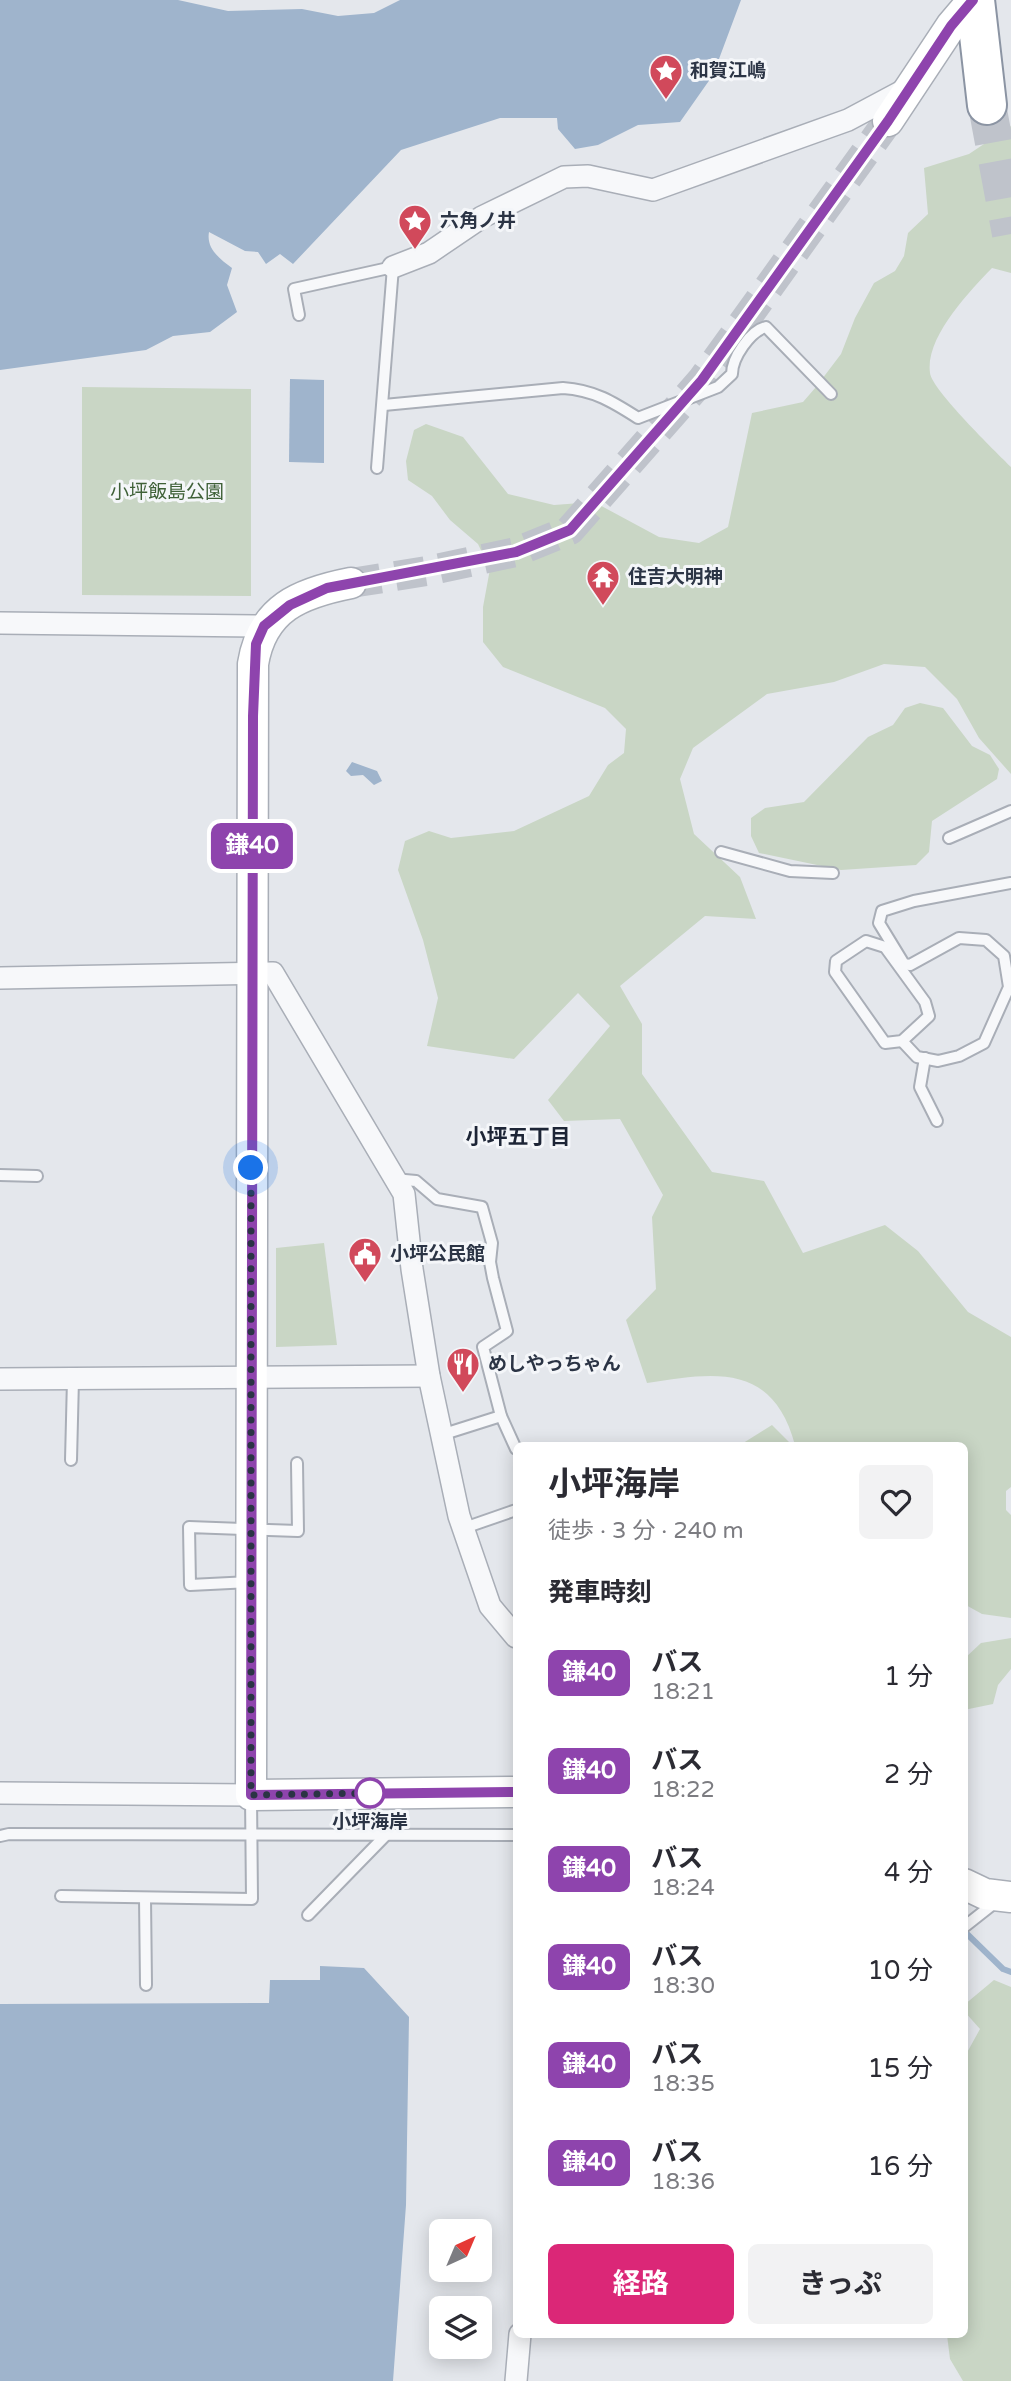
<!DOCTYPE html>
<html lang="ja">
<meta charset="utf-8">
<style>
:root{--surface:#fff;--page:#f2f2f3;--text:#2b2b33;--muted:#7c7c81;--accent:#db2777}
body{margin:0;font-family:"Varela Round","Noto Sans JP",sans-serif;background:var(--page);color:var(--text);height:100vh;display:flex;flex-direction:column;font-size:26px;white-space:nowrap}
*{box-sizing:border-box;margin:0}
p{font-size:23px;color:var(--muted)}
.icon{flex:none;width:38px;height:38px;fill:none;stroke:currentColor;stroke-width:2;stroke-linecap:round;stroke-linejoin:round}
.map{position:relative;flex:1;overflow:hidden}
.side{position:absolute;left:513px;top:1442px;width:455px;height:896px;display:flex;flex-direction:column;background:var(--surface);border-radius:10px;box-shadow:0 4px 18px #0003}
.side>*{flex:none}
.badge{padding:0 14px;border-radius:10px;font-size:24px;line-height:46px}
.needle{width:46px;rotate:44deg}
.buttons{position:absolute;left:429px;top:2219px;display:grid;gap:14px}
.buttons a{display:grid;place-items:center;width:63px;height:63px;border-radius:10px;background:var(--surface);box-shadow:0 4px 18px #0003;font-size:35px}
.you{position:absolute;width:35px;height:35px;margin:-18px;border:5px solid #fff;border-radius:50%;background:#1a73e8;box-shadow:0 0 0 10px #1a73e833}
.map>.badge{position:absolute;translate:-50% -50%;box-shadow:0 0 0 4px #fff}
h2{padding:0 35px;font-size:26px;line-height:63px}
.round{display:grid;place-items:center;flex:none;width:74px;height:74px;border-radius:10px;background:var(--page)}
.head{display:flex;align-items:center;justify-content:space-between;height:119px;padding:0 35px}
h1{font-size:33px;font-weight:700;line-height:52px}
.action{display:flex;gap:14px;margin-top:auto;padding:14px 35px}
.action a{flex:1;height:80px;border-radius:10px;background:var(--accent);color:#fff;font-size:28px;font-weight:700;line-height:80px;text-align:center}
.action a+a{background:var(--page);color:var(--text)}
ul{padding:0;list-style:none}
li{display:flex;align-items:center;gap:21px;height:98px;padding:0 35px}
li div{flex:1}
li b{display:block;font-size:26px}
li em{font-style:normal}
li .badge{min-width:77px;font-weight:700;text-align:center}
.map>svg:first-child{display:block}
.green{fill:#c9d6c5}
.water{fill:#9fb4cc}
.lines{fill:none;stroke-linecap:round;stroke-linejoin:round}
.stream{stroke:#9fb4cc;stroke-width:6}
.secondary-tunnel{stroke:#bfc3cb;stroke-width:30;stroke-dasharray:30 15;stroke-linecap:butt}
.highway-tunnel{stroke:#bfc3cb;stroke-width:38;stroke-dasharray:38 19;stroke-linecap:butt}
.lane-casing{stroke:#a9aeb7;stroke-width:14}
.street-casing{stroke:#a9aeb7;stroke-width:24}
.secondary-casing{stroke:#a9aeb7;stroke-width:33}
.highway-casing{stroke:#8b94a3;stroke-width:42}
.lane{stroke:#f7f8fa;stroke-width:10}
.street{stroke:#f7f8fa;stroke-width:21}
.secondary{stroke:#fff;stroke-width:30}
.highway{stroke:#fff;stroke-width:38}
.line-casing{stroke:#fff;stroke-width:16}
.line{stroke:#8e44ad;stroke-width:10}
.walk{stroke:#2b3445;stroke-width:7;stroke-dasharray:0 12.6}
.stop-dot{fill:#fff;stroke:#8e44ad;stroke-width:3.5}
.labels{text-anchor:middle;dominant-baseline:central;stroke-width:6;stroke-linejoin:round;paint-order:stroke}
.poi-label{font-size:19px;font-weight:bold;fill:#2b3445;stroke:#f4f6f9;text-anchor:start}
.park-label{font-size:19px;fill:#3f6138;stroke:#f4f6f9}
.stop-label{font-size:19px;font-weight:bold;fill:#2b3445;stroke:#f4f6f9}
.neighbourhood-label{font-size:21px;font-weight:bold;fill:#1d2536;stroke:#f4f6f9}
</style>
<div class="map">
<svg width="1011" height="2381" viewBox="0 0 1011 2381">
<rect width="100%" height="100%" fill="#e4e7ec"/>
<g class="green">
<path d="M 1011,126 L 1011,273 L 992,268 C 970,291 925,337 930,373 C 932,390 996,452 1011,467 L 1011,774 L 979,738 L 957,699 L 925,667 L 884,664 L 834,682 L 767,694 L 693,748 L 680,779 L 694,834 L 740,877 L 756,919 L 705,916 L 620,986 L 642,1024 L 642,1074 L 712,1172 L 764,1181 L 803,1253 L 885,1225 L 918,1251 L 968,1312 L 1011,1337 L 1011,1487 L 1006,1491 L 1006,1510 L 1011,1515 L 1011,1618 L 982,1614 L 964,1604 L 964,1446 L 795,1445 C 773,1363 716,1372 647,1383 L 626,1320 L 656,1289 L 652,1217 L 663,1195 L 620,1119 L 564,1121 L 548,1100 L 610,1026 L 578,993 L 514,1059 L 427,1046 L 438,998 L 423,940 L 398,870 L 405,841 L 429,831 L 451,838 L 514,831 L 589,796 L 608,765 L 624,753 L 626,729 L 605,708 L 503,667 L 483,642 L 483,607 L 490,569 L 478,544 L 450,520 L 432,496 L 408,480 L 406,461 L 414,430 L 426,424 L 463,437 L 508,494 L 554,505 L 594,502 L 659,537 L 699,543 L 728,527 L 752,413 L 803,402 L 816,387 L 841,354 L 855,318 L 874,283 L 895,271 L 904,256 L 908,233 L 928,214 L 924,168 L 969,154 Z"/>
<path d="M 82,387 L 251,389 L 251,596 L 82,595 Z"/>
<path d="M 920,703 L 943,708 L 972,746 L 990,755 L 999,769 L 997,779 L 932,821 L 929,852 L 916,865 L 841,870 L 759,853 L 751,836 L 751,818 L 765,808 L 804,802 L 868,737 L 893,725 L 905,708 Z"/>
<path d="M 324,1243 L 337,1345 L 276,1347 L 276,1248 Z"/>
<path d="M 772,1425 L 792,1445 L 740,1445 Z"/>
<path d="M 1011,1638 L 1011,1669 L 998,1685 L 993,1704 L 964,1710 L 964,1659 L 981,1643 Z"/>
<path d="M 994,1980 L 1011,1987 L 1011,2381 L 963,2381 L 950,2359 L 947,2335 L 964,2334 L 964,2058 L 980,2029 L 964,2011 L 964,2005 Z"/>
</g>
<g class="water">
<path d="M 0,0 L 178,0 L 228,11 L 302,9 L 338,16 L 374,13 L 400,0 L 741,0 L 713,75 L 680,122 L 638,125 L 598,145 L 575,149 L 558,129 L 557,118 L 500,118 L 401,150 L 293,264 L 280,254 L 266,264 L 258,252 L 245,251 L 209,232 C 206,249 220,259 232,268 L 227,285 L 237,312 L 210,332 L 173,336 L 146,350 L 0,370 Z"/>
<path d="M 290,379 L 324,380 L 324,463 L 289,462 Z"/>
<path d="M 352,762 L 377,771 L 382,781 L 374,785 L 363,775 L 351,776 L 346,771 Z"/>
<path d="M 320,1966 L 364,1968 L 409,2017 L 406,2205 L 393,2381 L 0,2381 L 0,2004 L 269,2003 L 270,1980 L 320,1980 Z"/>
</g>
<g class="lines">
<path class="stream" d="M 964,1931 L 1003,1969 L 1011,1972"/>
<path class="secondary-tunnel" d="M 351,583 L 427,571 L 516,552 L 570,530 L 702,380 L 888,121"/>
<path class="highway-tunnel" d="M 987,105 L 1011,234"/>
<defs>
<g id="lane">
<path d="M 299,315 L 294,289 L 393,267 L 377,468"/>
<path d="M 384,405 L 563,388 C 594,390 613,402 638,418 L 718,387 L 732,374 C 732,358 750,331 766,327 L 831,394"/>
<path d="M 949,838 L 1011,811"/>
<path d="M 721,852 L 790,871 L 833,873"/>
<path d="M 866,941 L 885,947 L 925,1002 L 929,1016 L 902,1041 L 885,1043 L 835,972 L 836,961 Z"/>
<path d="M 902,1041 L 917,1057 L 938,1061 L 959,1056 L 984,1043 L 1009,987 L 1004,956 L 986,940 L 959,938 L 910,965 L 904,964 L 879,923 L 882,911 L 914,901 L 1011,883"/>
<path d="M 925,1058 L 920,1087 L 937,1121"/>
<path d="M 0,1175 L 37,1176"/>
<path d="M 394,1179 L 416,1181 L 437,1199 L 482,1207 L 492,1243 L 490,1262 L 493,1278 L 507,1331 L 483,1347 L 501,1416 L 516,1449"/>
<path d="M 441,1435 L 501,1416"/>
<path d="M 71,1460 L 73,1379"/>
<path d="M 470,1526 L 516,1510"/>
<path d="M 250,1582 L 190,1585 L 189,1527 L 298,1531 L 297,1463"/>
<path d="M 0,1836 L 9,1834 L 516,1835"/>
<path d="M 61,1896 L 252,1899 L 251,1797"/>
<path d="M 145,1898 L 146,1985"/>
<path d="M 308,1915 L 385,1836"/>
<path d="M 964,1927 L 997,1901"/>
</g>
<g id="street">
<path d="M 393,267 L 429,253 L 482,217 L 564,177 L 588,176 L 653,190 L 848,120 L 908,88"/>
<path d="M 0,623 L 264,626"/>
<path d="M 0,978 L 273,973 L 404,1194 L 412,1269 L 429,1376 L 459,1516 L 490,1606 L 516,1637"/>
<path d="M 0,1379 L 429,1376"/>
<path d="M 0,1793 L 251,1795"/>
<path d="M 516,2381 L 520,2334"/>
</g>
<g id="secondary">
<path d="M 888,121 L 951,26 L 973,0"/>
<path d="M 351,583 C 300,593 262,608 253,664 L 251,1795 L 516,1792"/>
<path d="M 964,1884 L 985,1894 L 1011,1897"/>
</g>
<path id="highway" d="M 975,0 L 987,105"/>
</defs>
<use href="#lane" class="lane-casing"/>
<use href="#street" class="street-casing"/>
<use href="#secondary" class="secondary-casing"/>
<use href="#highway" class="highway-casing"/>
<use href="#lane" class="lane"/>
<use href="#street" class="street"/>
<use href="#secondary" class="secondary"/>
<use href="#highway" class="highway"/>
</g>
<g class="lines">
<defs>
<path id="line" d="M 516,1792 L 251,1795 L 253,716 L 256,644 L 264,626 L 290,605 L 327,588 L 516,552 L 570,530 L 702,380 L 888,121 L 951,26 L 973,0"/>
</defs>
<use href="#line" class="line-casing"/>
<use href="#line" class="line"/>
<path class="walk" d="M 251,1168 L 251,1795 L 379,1793 L 370,1793"/>
</g>
<defs>
<symbol id="sight-pin" viewBox="-11 -11 22 30"><path d="M0 17L-7.5 6A9.5 9.5 0 1 1 7.5 6Z" fill="#d1495b" stroke="#f4f6f9"/><path d="M0-6L1.8-2.2L6-1.7L2.9 1.2L3.7 5.4L0 3.3L-3.7 5.4L-2.9 1.2L-6-1.7L-1.8-2.2Z" fill="#fff"/></symbol>
<symbol id="temple-pin" viewBox="-11 -11 22 30"><path d="M0 17L-7.5 6A9.5 9.5 0 1 1 7.5 6Z" fill="#d1495b" stroke="#f4f6f9"/><path d="M0-6L5-2H3V0L6.5 2.5H4V6H1.5V3h-3V6H-4V2.5H-6.5L-3 0V-2H-5Z" fill="#fff"/></symbol>
<symbol id="civic-pin" viewBox="-11 -11 22 30"><path d="M0 17L-7.5 6A9.5 9.5 0 1 1 7.5 6Z" fill="#d1495b" stroke="#f4f6f9"/><path d="M-.6-6.5H3V-4.5H.6V-3L4-1V1h2V6H-6V1h2V-1L-.6-3ZM-1.2 2.5V6h2.4V2.5Z" fill="#fff"/></symbol>
<symbol id="restaurant-pin" viewBox="-11 -11 22 30"><path d="M0 17L-7.5 6A9.5 9.5 0 1 1 7.5 6Z" fill="#d1495b" stroke="#f4f6f9"/><path d="M-5-6h1v4h1v-4h1v4h1v-4h1v5L-1.5 .5V6h-2V.5L-5-1ZM5-6V6H3V1.5H1.5Q1.5-4 5-6Z" fill="#fff"/></symbol>
</defs>
<g fill-rule="evenodd">
<use href="#sight-pin" x="647" y="52" width="38" height="52"/>
<use href="#sight-pin" x="396" y="202" width="38" height="52"/>
<use href="#temple-pin" x="584" y="558" width="38" height="52"/>
<use href="#civic-pin" x="346" y="1235" width="38" height="52"/>
<use href="#restaurant-pin" x="444" y="1345" width="38" height="52"/>
</g>
<circle class="stop-dot" cx="370" cy="1793" r="14"/>
<g class="labels">
<g class="poi-label">
<text x="690" y="71">和賀江嶋</text>
<text x="440" y="221">六角ノ井</text>
<text x="628" y="577">住吉大明神</text>
<text x="390" y="1254">小坪公民館</text>
<text x="488" y="1364">めしやっちゃん</text>
</g>
<g class="park-label">
<text x="167" y="492">小坪飯島公園</text>
</g>
<g class="stop-label">
<text x="370" y="1822">小坪海岸</text>
</g>
<g class="neighbourhood-label">
<text x="518" y="1137">小坪五丁目</text>
</g>
</g>
</svg>
<div class="buttons">
<a><svg class="needle" viewBox="-14 -14 28 28"><path d="M0-13l5 13h-10z" fill="#e53935"/><path d="M0 13l5-13h-10z" fill="#7c7c81"/></svg></a>
<a><svg class="icon" aria-label="layers" viewBox="0 0 24 24"><path d="M12 4l9 5-9 5-9-5zM3 14l9 5 9-5"/></svg></a>
</div>
<div class="you" style="left:251px;top:1168px"></div>
<b class="badge" style="left:252px;top:846px;background:#8e44ad;color:#fff">鎌40</b>
<section class="side">
<div class="head"><div><h1>小坪海岸</h1><p>徒歩 · 3 分 · 240 m</p></div><a class="round"><svg class="icon" aria-label="heart" viewBox="0 0 24 24"><path d="M12 20l-8-8c-3-5 5-10 8-4 3-6 11-1 8 4z"/></svg></a></div>
<h2>発車時刻</h2>
<ul>
<li><span class="badge" style="background:#8e44ad;color:#fff">鎌40</span><div><b>バス</b><p>18:21</p></div><em>1 分</em></li>
<li><span class="badge" style="background:#8e44ad;color:#fff">鎌40</span><div><b>バス</b><p>18:22</p></div><em>2 分</em></li>
<li><span class="badge" style="background:#8e44ad;color:#fff">鎌40</span><div><b>バス</b><p>18:24</p></div><em>4 分</em></li>
<li><span class="badge" style="background:#8e44ad;color:#fff">鎌40</span><div><b>バス</b><p>18:30</p></div><em>10 分</em></li>
<li><span class="badge" style="background:#8e44ad;color:#fff">鎌40</span><div><b>バス</b><p>18:35</p></div><em>15 分</em></li>
<li><span class="badge" style="background:#8e44ad;color:#fff">鎌40</span><div><b>バス</b><p>18:36</p></div><em>16 分</em></li>
</ul>
<div class="action"><a>経路</a><a>きっぷ</a></div>
</section>
</div>
